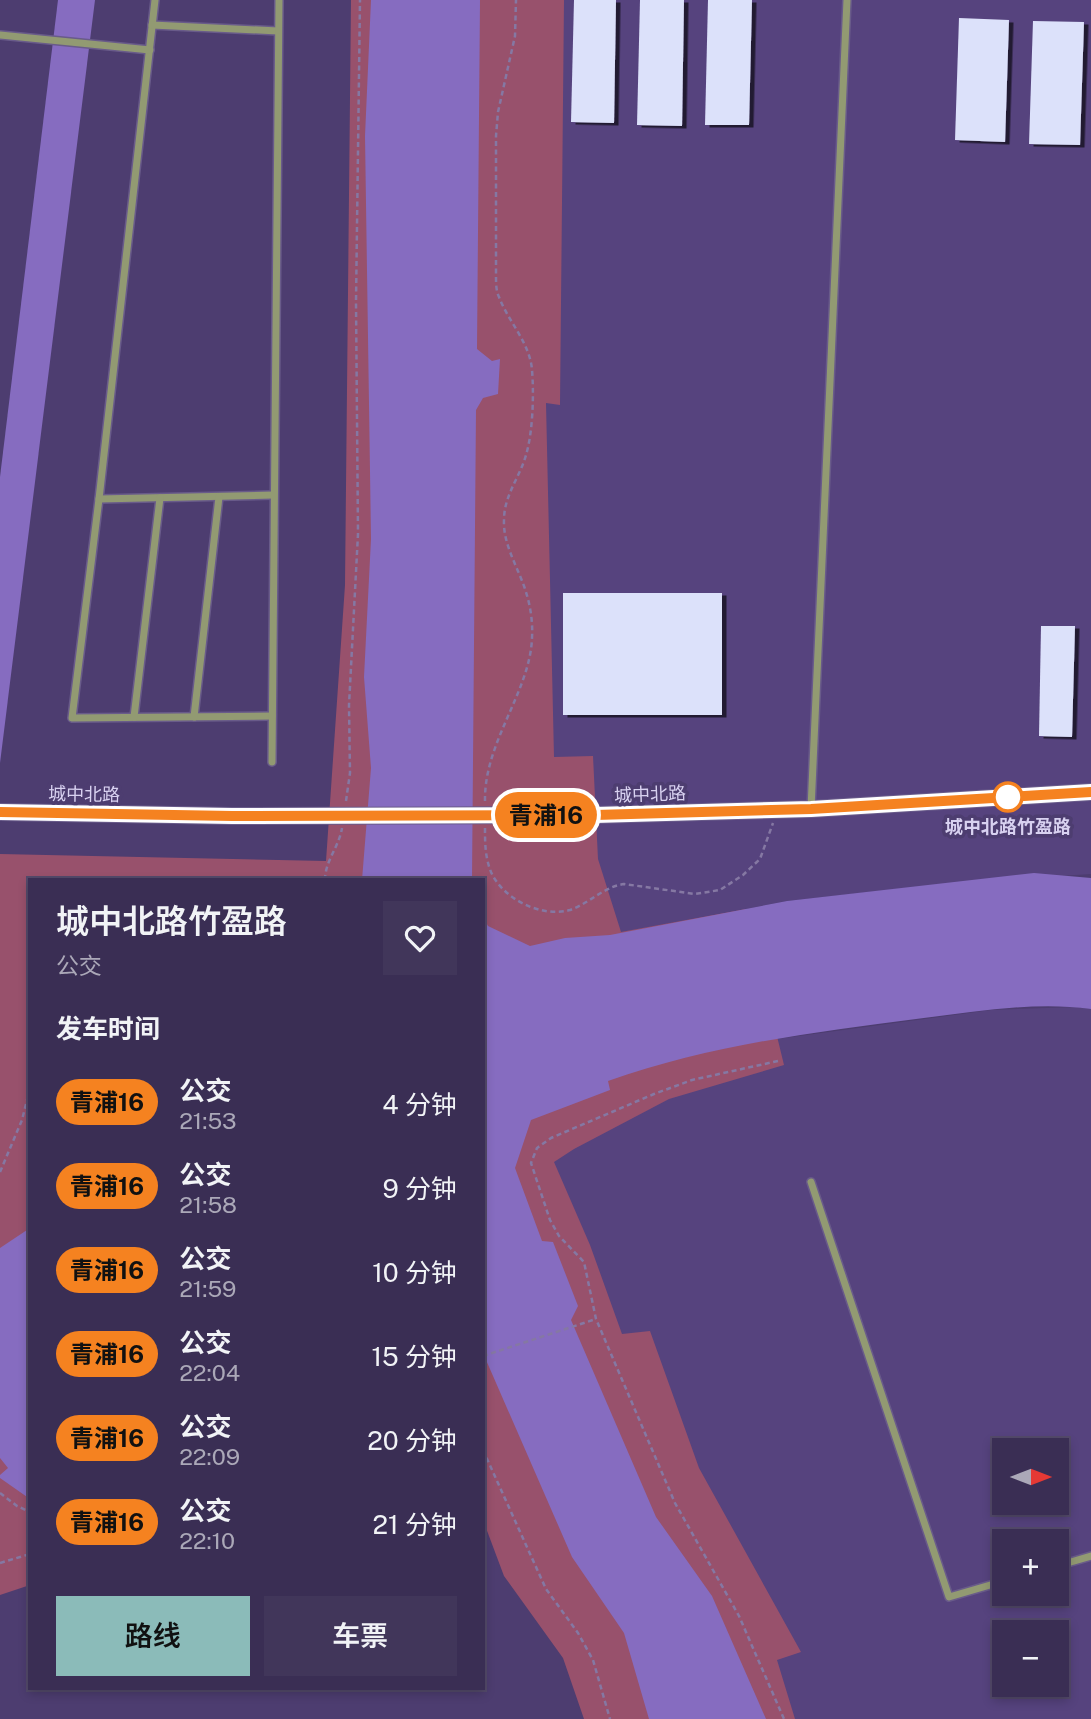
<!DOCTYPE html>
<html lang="zh">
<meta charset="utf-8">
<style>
:root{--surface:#3a2e54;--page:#41365a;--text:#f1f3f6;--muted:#aba8b8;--line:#544a6b;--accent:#8bbbb9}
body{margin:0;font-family:"Public Sans","Noto Sans SC",sans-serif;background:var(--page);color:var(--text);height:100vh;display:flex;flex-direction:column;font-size:26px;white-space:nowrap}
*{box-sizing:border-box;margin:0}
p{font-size:23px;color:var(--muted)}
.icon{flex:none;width:38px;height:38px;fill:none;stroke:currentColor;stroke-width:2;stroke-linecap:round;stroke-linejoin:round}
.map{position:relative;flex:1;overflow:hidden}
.details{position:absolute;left:28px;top:878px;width:457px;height:812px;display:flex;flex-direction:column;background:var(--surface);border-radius:0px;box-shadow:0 4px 10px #0003,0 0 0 2px var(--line)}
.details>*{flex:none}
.badge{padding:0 14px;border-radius:23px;font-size:24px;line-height:46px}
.needle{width:46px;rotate:90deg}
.tools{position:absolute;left:992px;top:1438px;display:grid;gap:14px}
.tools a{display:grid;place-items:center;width:77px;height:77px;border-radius:0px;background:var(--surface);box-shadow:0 4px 10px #0003,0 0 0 2px var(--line);font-size:35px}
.map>.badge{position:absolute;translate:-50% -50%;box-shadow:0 0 0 4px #fff}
h2{padding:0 28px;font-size:26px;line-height:63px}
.round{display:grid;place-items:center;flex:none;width:74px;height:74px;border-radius:0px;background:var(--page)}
.head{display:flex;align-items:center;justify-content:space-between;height:119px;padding:0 28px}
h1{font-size:33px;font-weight:600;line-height:52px}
.action{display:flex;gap:14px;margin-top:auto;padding:14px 28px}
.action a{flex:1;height:80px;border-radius:0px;background:var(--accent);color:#111;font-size:28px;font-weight:600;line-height:80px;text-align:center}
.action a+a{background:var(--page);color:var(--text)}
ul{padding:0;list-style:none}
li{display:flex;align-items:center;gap:21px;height:84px;padding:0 28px}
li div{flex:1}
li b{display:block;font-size:26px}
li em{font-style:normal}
li .badge{min-width:77px;font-weight:700;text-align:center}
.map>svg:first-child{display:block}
.built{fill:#56437e;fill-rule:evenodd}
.green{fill:#98516c}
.water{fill:#866cc0}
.building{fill:#dce1fa;filter:url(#shadow)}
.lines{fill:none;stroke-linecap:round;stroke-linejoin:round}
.street-casing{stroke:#695b8a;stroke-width:10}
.secondary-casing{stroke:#695b8a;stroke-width:18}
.path{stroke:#8578a3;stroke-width:2.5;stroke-dasharray:5 3.5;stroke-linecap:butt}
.street{stroke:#929a72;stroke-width:7}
.secondary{stroke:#bcc788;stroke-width:14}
.secondary-bridge-casing{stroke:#695b8a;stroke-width:18;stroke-linecap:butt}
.secondary-bridge{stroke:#bcc788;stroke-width:14}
.line-casing{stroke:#fff;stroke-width:16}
.line{stroke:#f58220;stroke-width:10}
.stop-dot{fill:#fff;stroke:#f58220;stroke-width:3.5}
.labels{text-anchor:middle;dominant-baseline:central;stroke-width:7;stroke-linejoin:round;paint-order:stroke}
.street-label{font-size:18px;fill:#d8d1f0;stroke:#4d3d70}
.stop-label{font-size:18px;font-weight:bold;fill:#d8d1f0;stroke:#4d3d70}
</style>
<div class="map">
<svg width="1091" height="1719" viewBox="0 0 1091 1719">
<defs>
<filter id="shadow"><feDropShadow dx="4.5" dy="2.5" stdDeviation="0" flood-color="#0009"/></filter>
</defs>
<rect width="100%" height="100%" fill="#4d3d70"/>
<g class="built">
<path d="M 480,0 L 1091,0 L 1091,874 L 963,882 L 787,901 L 610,935 L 483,880 L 472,880 Z"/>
<path d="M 1076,1007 L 1091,1009 L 1091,1719 L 766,1719 L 520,1146 L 762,1041 L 991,1010 ZM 1004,1451 L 1057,1451 L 1057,1503 L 1004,1503 ZM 1004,1542 L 1057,1542 L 1057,1594 L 1004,1594 ZM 1004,1633 L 1057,1633 L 1057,1685 L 1004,1685 Z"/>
</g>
<path class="green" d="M 351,0 L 564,0 L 560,405 L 546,403 L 554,757 L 593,756 L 598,859 L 621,932 L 746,909 L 784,1065 L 669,1099 L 574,1149 L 554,1162 L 590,1245 L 622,1334 L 650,1331 L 699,1468 L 801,1652 L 777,1660 L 795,1719 L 584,1719 L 563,1658 L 504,1576 L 483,1520 L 483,880 L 30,880 L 30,1585 L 0,1595 L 0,854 L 326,861 L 345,585 Z"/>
<g class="water">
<path d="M 58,0 L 95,0 L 0,763 L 0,477 Z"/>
<path d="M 371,0 L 480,0 L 477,349 L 492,361 L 500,359 L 498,394 L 483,398 L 476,410 L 472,880 L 362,880 L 371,768 L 364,677 L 371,539 L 365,136 Z"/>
<path d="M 1034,873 L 1091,878 L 1091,1009 C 1034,1001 973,1012 916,1019 C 813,1032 707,1046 608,1081 L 610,1090 L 531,1120 L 515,1168 L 542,1241 L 553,1242 L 578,1306 L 571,1320 L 656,1517 L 712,1596 L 766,1719 L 649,1719 L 624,1633 L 572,1557 L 483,1353 L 483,917 L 488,926 L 530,946 L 565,938 L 610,935 L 787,901 Z"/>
<path d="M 30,1228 L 30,1499 L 0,1478 L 0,1475 L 8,1468 L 0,1458 L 0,1248 Z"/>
</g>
<g class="building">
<path d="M 574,0 L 616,0 L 614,123 L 571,122 Z"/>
<path d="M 640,0 L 684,0 L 682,126 L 637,125 Z"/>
<path d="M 708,0 L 752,0 L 749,125 L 705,125 Z"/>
<path d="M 959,18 L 1009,20 L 1005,142 L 955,140 Z"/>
<path d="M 1033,21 L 1084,22 L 1080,145 L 1029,144 Z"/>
<rect x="563" y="593" width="159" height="122"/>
<path d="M 1041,626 L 1075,626 L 1072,737 L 1039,736 Z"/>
</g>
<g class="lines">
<defs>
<g id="street">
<path d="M 155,0 L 99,499 L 72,718 L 272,716"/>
<path d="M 152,25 L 278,31"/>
<path d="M 0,35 L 150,50"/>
<path d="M 99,499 L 273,495"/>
<path d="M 134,717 L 160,498"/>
<path d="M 194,717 L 219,497"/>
<path d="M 272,762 L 279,0"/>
<path d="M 811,809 L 847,0"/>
<path d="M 811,1182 L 949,1597 L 1004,1581"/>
<path d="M 1057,1566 L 1091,1556"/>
</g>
<g id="secondary">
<path d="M 0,812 L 232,816"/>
<path d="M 595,815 L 811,809 L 1091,792"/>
</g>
</defs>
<use href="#street" class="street-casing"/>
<use href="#secondary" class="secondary-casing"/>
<g class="path">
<path d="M 346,801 L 350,773 L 349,705 L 358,534 L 356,302 L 360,0"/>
<path d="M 485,801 C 484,742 530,692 532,638 C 533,620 530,603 524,586 C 516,564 503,543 504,520 C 504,495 520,477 526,455 C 533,432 534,393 532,370 C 530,343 508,321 499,297 C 496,291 496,283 496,276 L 496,136 L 498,112 L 515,36 L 516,0"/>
<path d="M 485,828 C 485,843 485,857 491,872 C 503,899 541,918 570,910 C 590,903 603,887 624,884 L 695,894 L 720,890 L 743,875 L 760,859 L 773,823"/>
<path d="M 325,880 C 325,861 339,847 342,828"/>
<path d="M 778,1061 L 692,1080 L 654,1094 L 551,1138 L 537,1148 L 531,1163 L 550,1220 L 559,1236 L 584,1262 L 596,1319 L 675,1503 L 739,1616 L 784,1719"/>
<path d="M 0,1172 L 22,1120 L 30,1088"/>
<path d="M 483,1356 L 596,1319"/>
<path d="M 483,1450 L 546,1589 L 578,1633 L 593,1660 L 610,1719"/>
<path d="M 0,1493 L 17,1506 L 30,1512"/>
<path d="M 0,1563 L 30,1554"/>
</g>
<use href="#street" class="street"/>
<use href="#secondary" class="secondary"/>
<defs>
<path id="secondary-bridge" d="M 232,816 L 595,815"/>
</defs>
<use href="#secondary-bridge" class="secondary-bridge-casing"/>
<use href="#secondary-bridge" class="secondary-bridge"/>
</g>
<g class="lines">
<defs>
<path id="line" d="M 0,812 L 232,816 L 595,815 L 811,809 L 1091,792"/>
</defs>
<use href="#line" class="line-casing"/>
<use href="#line" class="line"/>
</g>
<circle class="stop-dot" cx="1008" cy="797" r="14"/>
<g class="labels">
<g class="street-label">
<text transform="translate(84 794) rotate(1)">城中北路</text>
<text transform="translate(650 794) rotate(-2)">城中北路</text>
</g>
<g class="stop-label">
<text x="1008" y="826">城中北路竹盈路</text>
</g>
</g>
</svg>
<div class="tools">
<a><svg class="needle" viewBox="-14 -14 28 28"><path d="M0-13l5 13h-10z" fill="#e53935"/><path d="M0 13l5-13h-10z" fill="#aba8b8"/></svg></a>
<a>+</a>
<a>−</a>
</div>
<b class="badge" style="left:546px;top:815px;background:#f58220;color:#111">青浦16</b>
<section class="details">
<div class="head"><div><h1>城中北路竹盈路</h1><p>公交</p></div><a class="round"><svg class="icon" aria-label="heart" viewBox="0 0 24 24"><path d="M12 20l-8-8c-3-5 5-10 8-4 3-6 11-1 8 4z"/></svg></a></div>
<h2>发车时间</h2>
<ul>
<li><span class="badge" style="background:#f58220;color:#111">青浦16</span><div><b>公交</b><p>21:53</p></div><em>4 分钟</em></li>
<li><span class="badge" style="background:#f58220;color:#111">青浦16</span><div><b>公交</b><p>21:58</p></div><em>9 分钟</em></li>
<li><span class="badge" style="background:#f58220;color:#111">青浦16</span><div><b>公交</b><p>21:59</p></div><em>10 分钟</em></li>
<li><span class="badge" style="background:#f58220;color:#111">青浦16</span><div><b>公交</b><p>22:04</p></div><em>15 分钟</em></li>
<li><span class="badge" style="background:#f58220;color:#111">青浦16</span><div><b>公交</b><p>22:09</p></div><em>20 分钟</em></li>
<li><span class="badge" style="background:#f58220;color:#111">青浦16</span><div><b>公交</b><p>22:10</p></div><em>21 分钟</em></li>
</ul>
<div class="action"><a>路线</a><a>车票</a></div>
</section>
</div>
